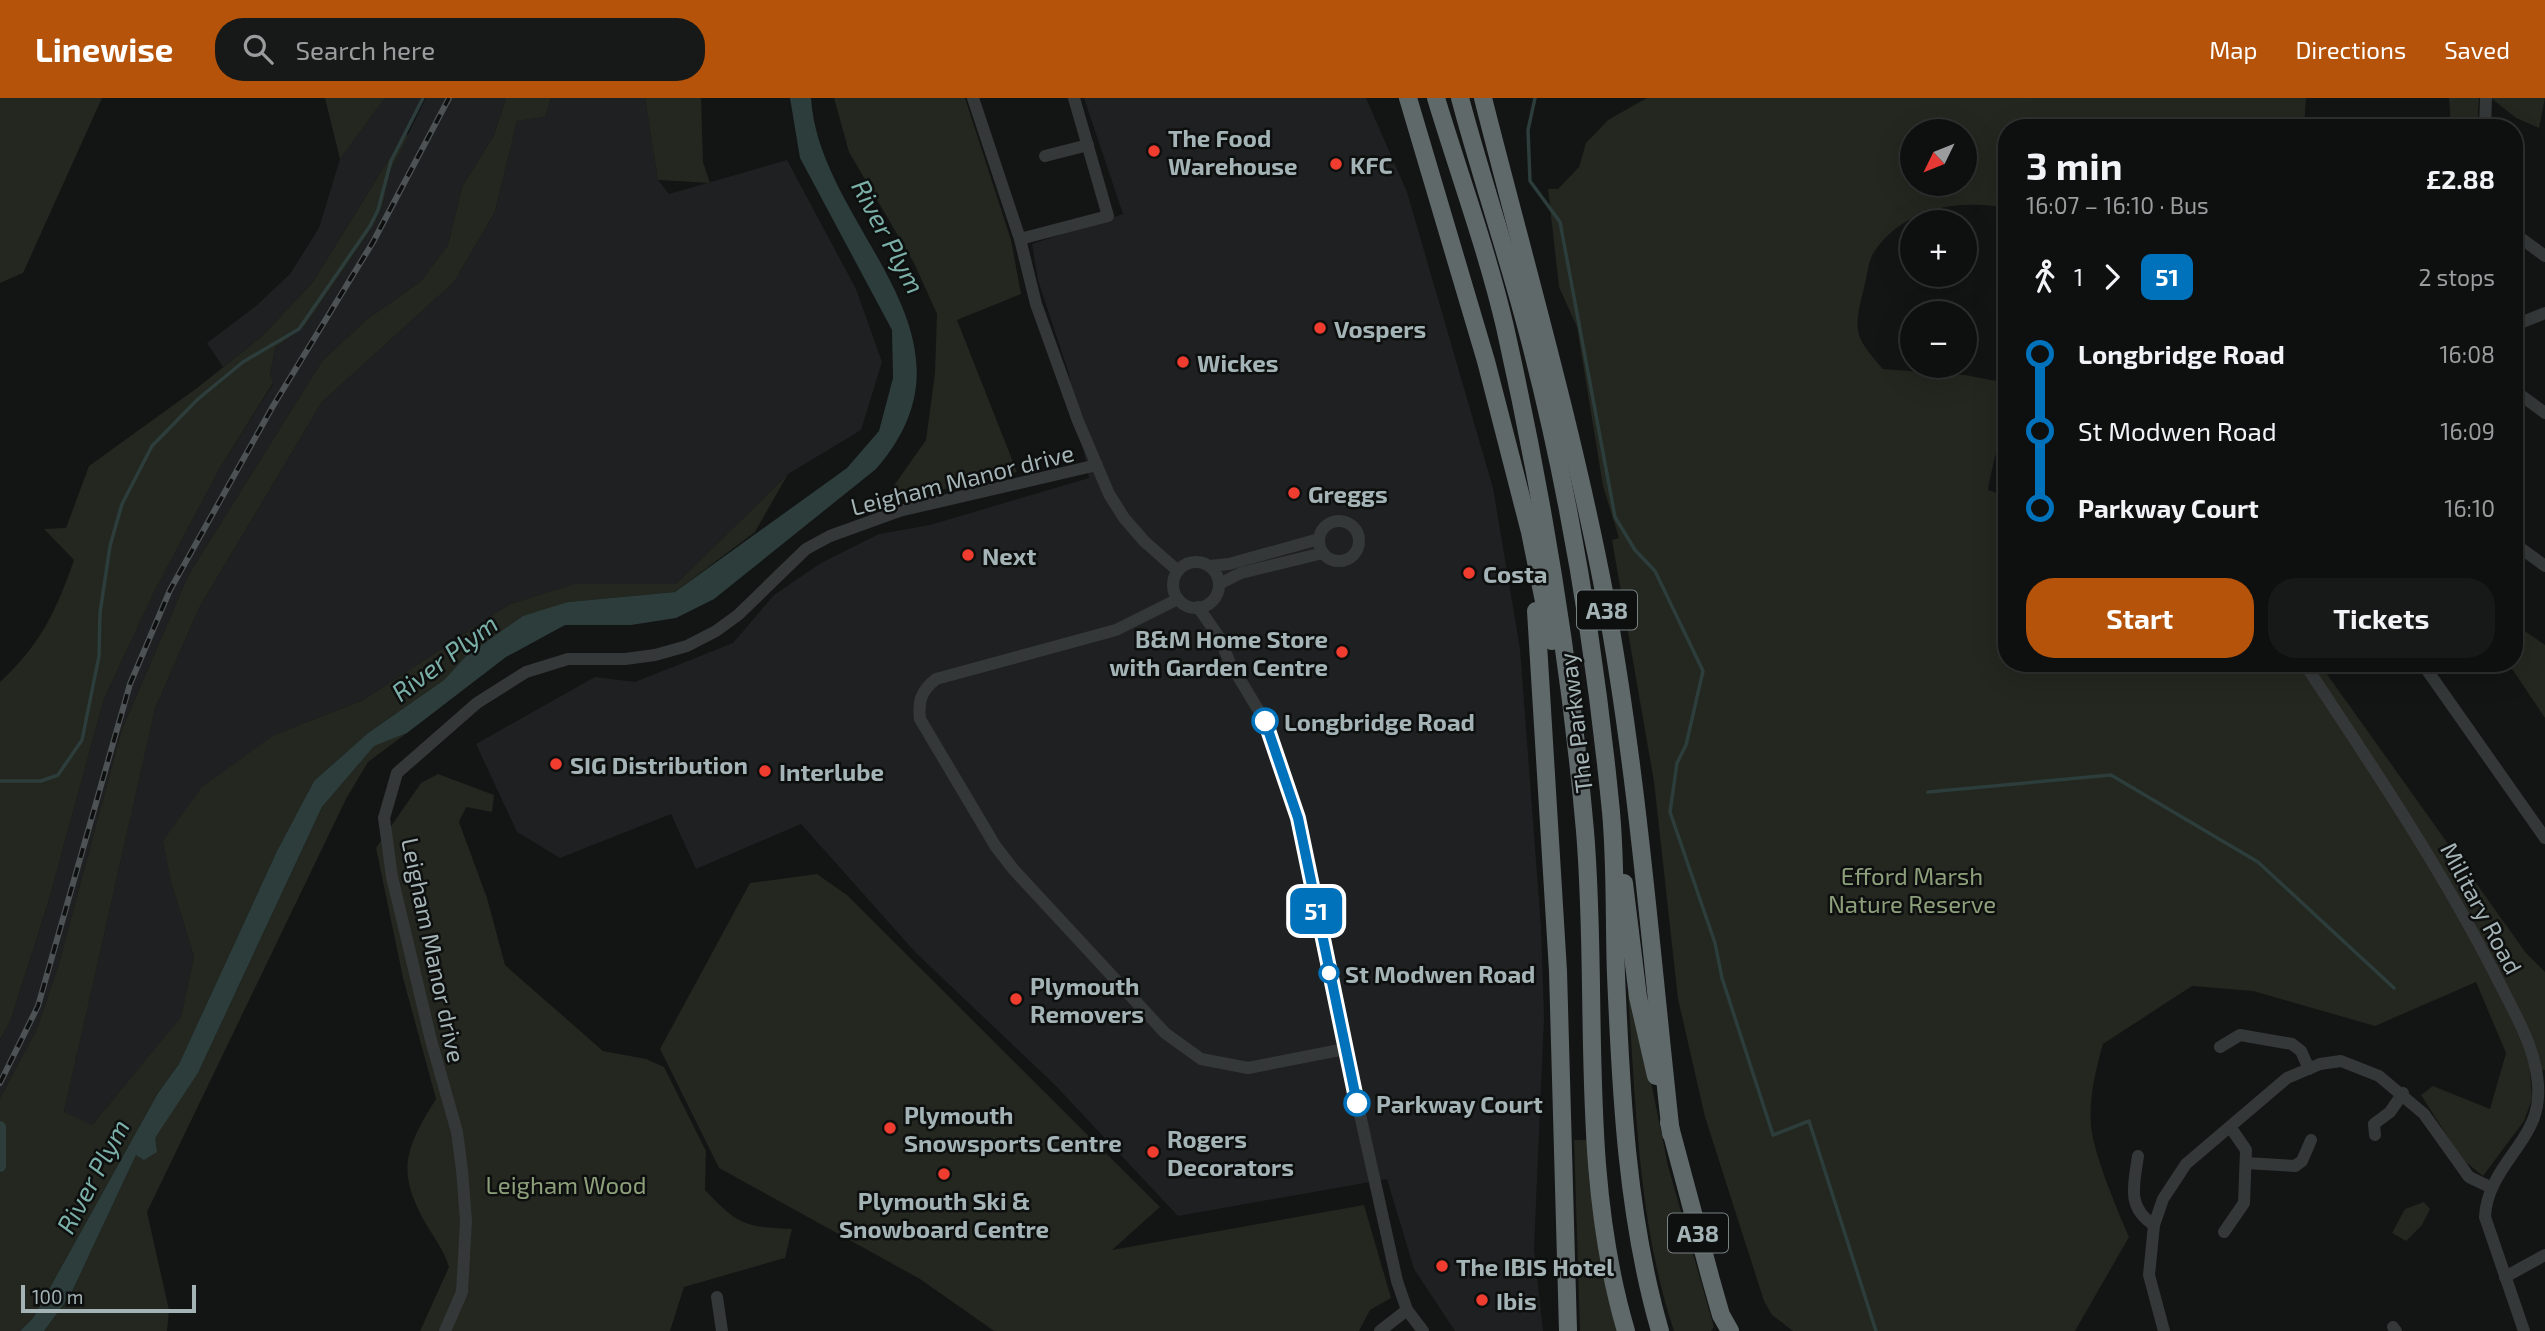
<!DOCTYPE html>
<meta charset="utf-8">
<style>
:root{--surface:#0e0f0f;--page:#171818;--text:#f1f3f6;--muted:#9b9c9e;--line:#2e2f2f;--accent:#b45309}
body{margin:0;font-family:"Exo 2",sans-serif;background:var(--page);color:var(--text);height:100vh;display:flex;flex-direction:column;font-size:26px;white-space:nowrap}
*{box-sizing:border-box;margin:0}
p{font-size:23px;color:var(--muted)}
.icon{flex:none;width:38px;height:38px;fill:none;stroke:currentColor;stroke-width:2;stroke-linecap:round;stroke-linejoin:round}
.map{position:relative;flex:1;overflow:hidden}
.panel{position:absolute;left:1998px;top:21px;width:525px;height:553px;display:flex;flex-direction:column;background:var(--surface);border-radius:28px;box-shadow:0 7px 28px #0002,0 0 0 2px var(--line)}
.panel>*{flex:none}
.badge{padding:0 14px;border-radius:10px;font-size:24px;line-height:46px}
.needle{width:46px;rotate:227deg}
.fabs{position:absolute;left:1900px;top:21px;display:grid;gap:14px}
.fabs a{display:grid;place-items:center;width:77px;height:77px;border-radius:50%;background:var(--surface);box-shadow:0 7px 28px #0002,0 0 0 2px var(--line);font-size:35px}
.scale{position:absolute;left:21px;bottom:18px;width:175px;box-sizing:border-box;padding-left:7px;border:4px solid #a4b3b5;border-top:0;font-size:19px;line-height:24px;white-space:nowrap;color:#a4b3b5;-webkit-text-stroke:5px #0e0f0f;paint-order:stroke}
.map>.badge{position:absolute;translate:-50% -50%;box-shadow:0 0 0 4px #fff}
.legs{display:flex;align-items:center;gap:10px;height:77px;padding:0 28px;font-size:23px}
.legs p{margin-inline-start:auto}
.overview{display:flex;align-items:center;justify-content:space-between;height:119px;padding:0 28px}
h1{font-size:38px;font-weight:700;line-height:52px}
.primary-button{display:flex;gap:14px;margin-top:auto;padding:14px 28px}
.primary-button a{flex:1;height:80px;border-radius:28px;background:var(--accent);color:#fff;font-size:28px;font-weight:700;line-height:80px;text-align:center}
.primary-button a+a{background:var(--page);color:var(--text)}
ul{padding:0 28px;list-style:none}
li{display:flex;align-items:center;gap:24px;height:77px;font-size:26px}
li i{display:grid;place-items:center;width:10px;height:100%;margin:0 9px;background:currentColor}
li i::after{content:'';width:18px;height:18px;margin:-9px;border:5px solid;border-radius:50%;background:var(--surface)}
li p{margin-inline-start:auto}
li:first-child i{background:linear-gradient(#0000 50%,currentColor 0)}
li:last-child i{background:linear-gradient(currentColor 50%,#0000 0)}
header{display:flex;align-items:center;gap:42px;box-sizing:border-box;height:98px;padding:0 35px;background:var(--accent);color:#fff}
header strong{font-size:33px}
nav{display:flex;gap:38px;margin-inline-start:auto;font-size:24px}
.search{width:490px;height:63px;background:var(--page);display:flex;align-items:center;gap:18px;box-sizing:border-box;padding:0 24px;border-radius:28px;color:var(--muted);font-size:26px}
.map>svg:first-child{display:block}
.built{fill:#1f2021}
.green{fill:#23271f;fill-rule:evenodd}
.water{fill:#2c3d3b}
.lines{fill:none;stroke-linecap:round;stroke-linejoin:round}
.stream{stroke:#2c3d3b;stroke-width:3.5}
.canal{stroke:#2c3d3b;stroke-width:12}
.minor{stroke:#343839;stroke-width:12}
.highway{stroke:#60696a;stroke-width:18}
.rail-casing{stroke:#4d5354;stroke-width:6}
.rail{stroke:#0e0f0f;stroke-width:3.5;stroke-dasharray:10;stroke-linecap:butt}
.line-1-casing{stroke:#fff;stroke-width:16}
.line-1{stroke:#0072bc;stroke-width:10}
.poi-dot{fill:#f03d2f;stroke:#0e0f0f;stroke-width:2.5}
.stop-1-dot{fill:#fff;stroke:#0072bc;stroke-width:3.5}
.labels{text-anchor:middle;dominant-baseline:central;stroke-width:5;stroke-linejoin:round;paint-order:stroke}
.shield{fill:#0e0f0f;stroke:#778283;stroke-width:2}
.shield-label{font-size:23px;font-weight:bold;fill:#a4b3b5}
.poi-label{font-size:24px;font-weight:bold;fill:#a4b3b5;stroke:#0e0f0f;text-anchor:start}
.street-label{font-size:24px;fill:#a4b3b5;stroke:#0e0f0f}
.stop-label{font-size:24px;font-weight:bold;fill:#a4b3b5;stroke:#0e0f0f;text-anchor:start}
.park-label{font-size:24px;fill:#8ea07b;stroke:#0e0f0f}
.water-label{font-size:26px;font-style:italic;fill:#7bb0a9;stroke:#0e0f0f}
</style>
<header>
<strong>Linewise</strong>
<div class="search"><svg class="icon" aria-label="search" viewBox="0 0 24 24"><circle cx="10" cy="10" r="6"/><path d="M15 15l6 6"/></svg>Search here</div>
<nav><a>Map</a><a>Directions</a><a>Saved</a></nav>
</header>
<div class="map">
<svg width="2545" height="1233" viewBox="0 0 2545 1233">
<rect width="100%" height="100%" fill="#131414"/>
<g class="built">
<path d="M 385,0 L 421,0 L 406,33 L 313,184 L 261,239 L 223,269 L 207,245 L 256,208 L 290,176 L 319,130 L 340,61 Z"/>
<path d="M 426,0 L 506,0 L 494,37 L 462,89 L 448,147 L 420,184 L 366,222 L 322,263 L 189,476 L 122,631 L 58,869 L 37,931 L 0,1000 L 0,942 L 11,921 L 48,805 L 104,601 L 154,494 L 220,370 L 273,286 L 270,279 L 275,250 L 305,228 L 374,127 L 383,107 L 390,73 Z"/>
<path d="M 551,0 L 645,0 L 658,82 L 669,96 L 787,62 L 856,191 L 882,264 L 861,332 L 788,376 L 676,486 L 576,486 L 510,506 L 363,602 L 274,637 L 172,787 L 194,859 L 181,920 L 91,1028 L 64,1014 L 155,611 L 199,510 L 322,304 L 454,184 L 495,114 L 517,23 L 545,19 Z"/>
<path d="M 1084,0 L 1366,0 L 1407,94 L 1493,390 L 1520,551 L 1541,829 L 1544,919 L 1534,1151 L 1543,1233 L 1455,1233 L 1414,1171 L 1387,1081 L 1178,1118 L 1055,987 L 916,855 L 801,726 L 696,771 L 671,716 L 560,760 L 517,734 L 476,646 L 595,579 L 635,584 L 733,545 L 774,497 L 821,465 L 879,436 L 930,427 L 1089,380 L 1069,276 L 1038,182 L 1032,146 L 1123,116 Z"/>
</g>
<g class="green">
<path d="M 0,0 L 102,0 L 23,175 L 0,185 Z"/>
<path d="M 325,0 L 385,0 L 340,61 Z"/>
<path d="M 506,0 L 551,0 L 545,19 L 517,23 L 495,114 L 454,184 L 322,304 L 199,510 L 155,611 L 64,1014 L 92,1027 L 181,919 L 194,859 L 172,787 L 163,743 L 202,689 L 274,637 L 363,602 L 510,506 L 575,486 L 676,486 L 788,376 L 755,434 L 675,494 L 568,504 L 466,558 L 444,582 L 368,635 L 314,683 L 277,753 L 179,966 L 158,995 L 33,1220 L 20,1233 L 0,1233 L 0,1000 L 37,931 L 58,869 L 122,631 L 189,476 L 322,263 L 366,222 L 420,184 L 448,147 L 462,89 L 494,37 Z"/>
<path d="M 645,0 L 701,0 L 703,64 L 710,85 L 658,82 Z"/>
<path d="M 834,0 L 965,0 L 1011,142 L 1021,196 L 957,222 L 1017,374 L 881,406 L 926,342 L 935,275 L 937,216 L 914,165 L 849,54 Z"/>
<path d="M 1647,0 L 2306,0 L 2304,30 L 2007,30 L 2007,110 C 1957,101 1905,109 1874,154 C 1868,163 1867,180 1864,190 C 1853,234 1854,238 1883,271 L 1965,277 L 2007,285 C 2007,318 1994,358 1988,392 L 2007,398 L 2007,565 L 2319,565 L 2526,855 L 2545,874 L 2545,972 L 2530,973 L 2532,1001 L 2524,1023 L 2483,1078 L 2462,1061 L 2421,997 L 2433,988 L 2490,1011 L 2506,955 L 2476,884 L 2375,928 L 2253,893 L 2192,888 L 2103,946 C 2096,971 2089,999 2091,1026 C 2092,1052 2118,1114 2129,1139 L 2075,1233 L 1793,1233 L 1772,1217 L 1764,1203 L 1705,1019 L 1678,901 L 1654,684 L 1612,442 L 1619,440 L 1603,388 L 1577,229 L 1559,189 L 1548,91 L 1558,91 L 1579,69 L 1586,45 L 1608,22 ZM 1913,33 L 1965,33 L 1965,86 L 1913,86 Z"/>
<path d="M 2449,0 L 2479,0 L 2477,30 L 2451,30 Z"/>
<path d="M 2491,0 L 2545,0 L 2539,30 L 2516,20 Z"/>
<path d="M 406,33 L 408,39 L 390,73 L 383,107 L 374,127 L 305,228 L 275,250 L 270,278 L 273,285 L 220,370 L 154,494 L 104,601 L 48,805 L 11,921 L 0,942 L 0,584 C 41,546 56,513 74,462 L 44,431 L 66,430 L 89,368 L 197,290 L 261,239 L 313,184 Z"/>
<path d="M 2515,526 L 2545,547 L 2545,620 L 2508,565 L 2515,565 Z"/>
<path d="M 407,635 L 368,664 L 346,701 L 147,1114 L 169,1212 L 167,1233 L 44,1233 L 70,1198 L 136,1057 L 154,1040 L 198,975 L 322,709 L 374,647 Z"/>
<path d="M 438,676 L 494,697 L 492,714 L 466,709 L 459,724 L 487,800 L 505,867 L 603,953 L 646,961 L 664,969 L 706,1053 L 705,1092 C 738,1127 745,1129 792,1131 L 785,1160 L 684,1189 L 670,1233 L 420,1233 L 449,1169 C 444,1153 437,1144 429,1131 C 396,1076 403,1053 436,1001 L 403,880 L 376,750 L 421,685 Z"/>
<path d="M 817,776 L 847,797 L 1160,1109 L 1112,1152 L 1364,1107 L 1391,1200 L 1370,1212 L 1359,1233 L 994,1233 L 920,1181 L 719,1070 L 660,951 L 750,785 Z"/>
<path d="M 1633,894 L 1668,1068 L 1714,1229 L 1711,1233 L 1674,1233 C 1638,1125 1636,1008 1628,895 Z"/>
<path d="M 1574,1042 L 1593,1042 L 1623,1233 L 1580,1233 Z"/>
<path d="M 2424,1104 L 2430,1111 L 2422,1127 L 2406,1143 L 2392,1135 L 2405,1111 Z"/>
</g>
<path class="water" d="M 790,0 L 811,0 C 819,131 994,236 876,371 L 714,501 L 676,520 L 631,527 L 565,527 L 506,559 L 407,635 L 374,648 L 322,709 L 198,975 L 155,1040 L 157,1054 L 144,1062 L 136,1057 L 70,1198 L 44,1233 L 20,1233 L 33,1220 L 158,995 L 179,966 L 277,753 L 314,683 L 368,635 L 444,582 L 466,558 L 523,518 L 568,504 L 675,494 L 847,370 L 879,333 L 893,280 L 892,232 L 800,60 Z"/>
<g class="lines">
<g class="stream">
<path d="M 1535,0 L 1528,32 L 1530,83 L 1560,124 L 1615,419 L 1635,452 L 1655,473 L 1703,573 L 1686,647 L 1677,665 L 1670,714 L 1715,845 L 1722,880 L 1773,1037 L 1809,1023 L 1876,1233"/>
<path d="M 0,683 L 41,683 L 58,677 L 82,642 L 99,558 L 100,515 L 110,448 L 122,406 L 152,348 L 198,301 L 243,264 L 299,231 L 370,128 L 378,112 L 391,63 L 423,0"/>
<path d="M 1928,694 L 2111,677 L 2258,764 L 2394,890"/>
</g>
<path class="canal" d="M 0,1029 L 0,1068"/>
<g class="minor">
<path d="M 973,0 L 1020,141 L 1036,206 L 1078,323 L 1109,396 L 1124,420 L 1144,443 L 1178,473"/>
<path d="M 2485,30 L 2486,0"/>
<path d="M 1045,58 L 1088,47"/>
<path d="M 2515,136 L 2545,158"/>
<path d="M 1020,141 L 1108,118 L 1074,0"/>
<path d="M 2515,227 L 2545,215"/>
<path d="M 2515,293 L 2545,315"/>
<circle cx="1339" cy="443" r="20"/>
<path d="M 2515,446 L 2545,468"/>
<circle cx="1196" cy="487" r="23"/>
<path d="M 1209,468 L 1229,466 L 1319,441"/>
<path d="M 1219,486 L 1241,475 L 1323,455"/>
<path d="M 1178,501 L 1116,532 L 936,581 C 921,593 918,603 920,621 L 996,749 L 1014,772 L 1165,935 L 1201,961 L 1248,970 L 1345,951"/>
<path d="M 1198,509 L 1219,539 L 1230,565 L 1265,623 L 1299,721 L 1323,850 L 1397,1183 L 1407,1212 L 1423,1233"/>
<path d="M 2304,565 C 2373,669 2441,770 2498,882 C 2516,918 2541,958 2538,1000 C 2536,1044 2487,1070 2485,1119 L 2524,1233"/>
<path d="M 2422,565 L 2545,740"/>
<path d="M 2220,949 L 2240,937 L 2292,946 L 2301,953 L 2309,971"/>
<path d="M 2375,1037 L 2374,1026 L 2390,1014 L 2403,995"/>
<path d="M 2138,1058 C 2134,1087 2126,1109 2154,1127"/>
<path d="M 2246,1065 L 2295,1068 L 2302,1063 L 2311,1042"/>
<path d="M 2224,1134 L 2244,1105 L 2246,1052 L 2231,1030"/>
<path d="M 2505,1179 L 2545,1157"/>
<path d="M 717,1199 L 722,1233"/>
<path d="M 2393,1229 L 2396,1233"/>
<path d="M 445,1233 L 462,1194 L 466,1123 L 462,1072 L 457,1034 L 431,942 L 392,779 L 384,720 L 397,675 L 477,605 L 526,574 L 568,561 L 625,561 L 655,557 L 687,548 L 716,533 L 738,517 L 806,451 L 830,438 L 899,413 L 1097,367"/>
<path d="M 1380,1233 L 1407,1212"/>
<path d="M 2164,1233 L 2149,1177 L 2154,1127 L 2163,1101 L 2186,1066 L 2287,980 L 2320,966 L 2341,963 L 2379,978 L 2424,1016 L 2469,1079 L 2490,1089"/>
</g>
<g class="highway">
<path d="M 1408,0 L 1486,263 L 1530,434 L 1552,543"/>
<path d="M 1436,0 C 1459,76 1487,152 1505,229 C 1542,394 1570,564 1585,733 C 1599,899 1578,1071 1626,1233"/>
<path d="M 1460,0 C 1480,75 1505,149 1525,224 C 1568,384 1595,549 1611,714 C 1616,768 1614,823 1616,877 C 1621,996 1627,1119 1660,1233"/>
<path d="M 1483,0 C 1525,166 1573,331 1605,499 C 1638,676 1651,857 1671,1036"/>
<path d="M 1536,513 L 1558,873 L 1568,1233"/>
<path d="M 1624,785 L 1638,899 L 1656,978"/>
<path d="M 1669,1025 L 1711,1182 L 1721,1217 L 1730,1233"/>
</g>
<defs>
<path id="rail" d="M 0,985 L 38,908 L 130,586 L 170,492 L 273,308 L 373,144 L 449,0"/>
</defs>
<use href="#rail" class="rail-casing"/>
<use href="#rail" class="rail"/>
</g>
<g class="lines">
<defs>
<path id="line-1" d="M 1265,623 L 1298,720 L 1357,1005"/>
</defs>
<use href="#line-1" class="line-1-casing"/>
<use href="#line-1" class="line-1"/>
</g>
<g class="poi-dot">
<circle cx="1154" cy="53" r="7"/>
<circle cx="1336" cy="66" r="7"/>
<circle cx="1320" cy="230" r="7"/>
<circle cx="1183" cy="264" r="7"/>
<circle cx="1294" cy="395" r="7"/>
<circle cx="968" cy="457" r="7"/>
<circle cx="1469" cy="475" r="7"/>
<circle cx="1342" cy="554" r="7"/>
<circle cx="556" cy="666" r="7"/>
<circle cx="765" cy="673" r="7"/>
<circle cx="1016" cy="901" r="7"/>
<circle cx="890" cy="1030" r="7"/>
<circle cx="1153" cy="1054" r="7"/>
<circle cx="944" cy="1076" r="7"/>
<circle cx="1442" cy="1168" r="7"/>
<circle cx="1482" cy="1202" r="7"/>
</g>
<g class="stop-1-dot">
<circle cx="1265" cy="623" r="12"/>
<circle cx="1329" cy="875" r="9"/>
<circle cx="1357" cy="1005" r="12"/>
</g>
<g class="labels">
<g class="shield">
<rect x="1577" y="492.5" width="60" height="39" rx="5"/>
<rect x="1668" y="1115.5" width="60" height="39" rx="5"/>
</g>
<g class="shield-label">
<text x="1607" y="512">A38</text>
<text x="1698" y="1135">A38</text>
</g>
<g class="poi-label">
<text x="1168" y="39">The Food<tspan x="1168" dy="28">Warehouse</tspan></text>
<text x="1350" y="66">KFC</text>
<text x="1334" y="230">Vospers</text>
<text x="1197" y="264">Wickes</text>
<text x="1308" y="395">Greggs</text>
<text x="982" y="457">Next</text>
<text x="1483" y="475">Costa</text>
<text x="1328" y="540" text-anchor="end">B&amp;M Home Store<tspan x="1328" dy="28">with Garden Centre</tspan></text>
<text x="570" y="666">SIG Distribution</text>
<text x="779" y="673">Interlube</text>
<text x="1030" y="887">Plymouth<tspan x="1030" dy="28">Removers</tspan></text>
<text x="904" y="1016">Plymouth<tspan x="904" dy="28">Snowsports Centre</tspan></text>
<text x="1167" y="1040">Rogers<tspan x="1167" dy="28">Decorators</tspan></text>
<text x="944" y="1102" text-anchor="middle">Plymouth Ski &amp;<tspan x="944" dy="28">Snowboard Centre</tspan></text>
<text x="1456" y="1168">The IBIS Hotel</text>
<text x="1496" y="1202">Ibis</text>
</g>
<g class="street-label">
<text transform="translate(962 381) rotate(-14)">Leigham Manor drive</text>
<text transform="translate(1575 625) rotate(-97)">The Parkway</text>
<text transform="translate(2482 810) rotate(62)">Military Road</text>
<text transform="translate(434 852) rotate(78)">Leigham Manor drive</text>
</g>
<g class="stop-label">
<text x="1284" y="623">Longbridge Road</text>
<text x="1345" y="875">St Modwen Road</text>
<text x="1376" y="1005">Parkway Court</text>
</g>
<g class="park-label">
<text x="1912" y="777">Efford Marsh<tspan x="1912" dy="28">Nature Reserve</tspan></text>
<text x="566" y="1086">Leigham Wood</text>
</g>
<g class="water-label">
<text transform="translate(889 138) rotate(62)">River Plym</text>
<text transform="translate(444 559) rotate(-37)">River Plym</text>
<text transform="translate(92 1078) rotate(-62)">River Plym</text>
</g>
</g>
</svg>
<div class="fabs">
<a><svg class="needle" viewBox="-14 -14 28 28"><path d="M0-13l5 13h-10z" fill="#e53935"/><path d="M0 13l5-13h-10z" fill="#9b9c9e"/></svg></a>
<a>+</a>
<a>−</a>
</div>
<div class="scale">100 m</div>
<b class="badge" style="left:1316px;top:813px;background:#0072bc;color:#fff">51</b>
<section class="panel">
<div class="overview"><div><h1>3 min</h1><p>16:07 – 16:10 · Bus</p></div><b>£2.88</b></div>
<div class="legs"><svg class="icon" aria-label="walk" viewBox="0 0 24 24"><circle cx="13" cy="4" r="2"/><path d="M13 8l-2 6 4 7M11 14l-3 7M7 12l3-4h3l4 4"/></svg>1<svg class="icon" aria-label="forward" viewBox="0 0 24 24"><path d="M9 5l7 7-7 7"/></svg><b class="badge" style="background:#0072bc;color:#fff">51</b><p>2 stops</p></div>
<ul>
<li><i style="color:#0072bc"></i><b>Longbridge Road</b><p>16:08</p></li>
<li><i style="color:#0072bc"></i><span>St Modwen Road</span><p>16:09</p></li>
<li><i style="color:#0072bc"></i><b>Parkway Court</b><p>16:10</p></li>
</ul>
<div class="primary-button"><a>Start</a><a>Tickets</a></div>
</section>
</div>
